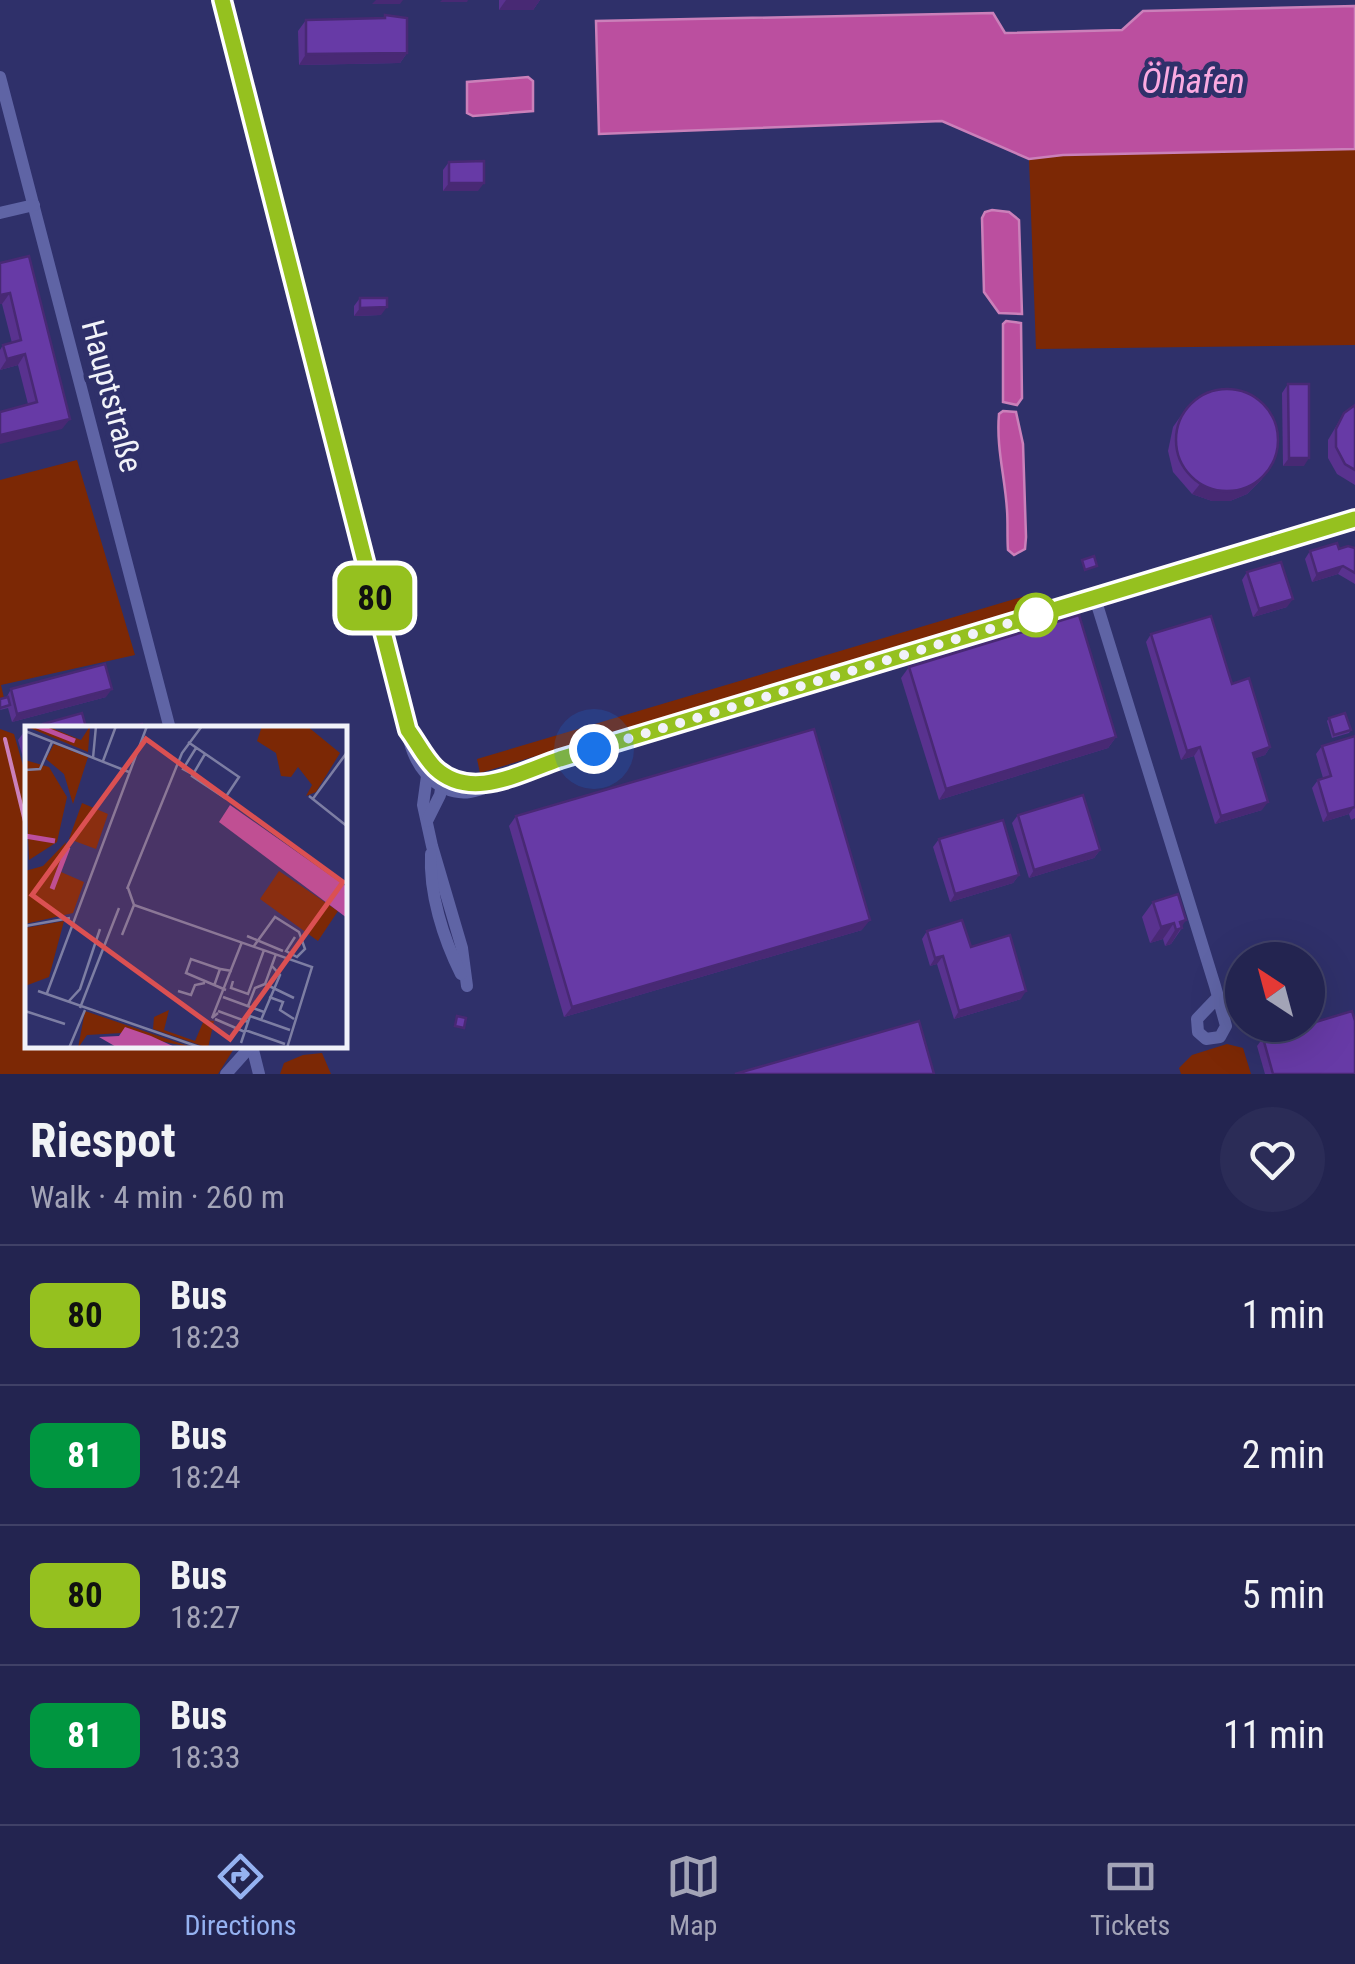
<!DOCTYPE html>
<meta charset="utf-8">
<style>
:root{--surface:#232450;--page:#2b2c57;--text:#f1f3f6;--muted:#a3a4b7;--line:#404167;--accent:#95b2f1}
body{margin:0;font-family:"Roboto Condensed",sans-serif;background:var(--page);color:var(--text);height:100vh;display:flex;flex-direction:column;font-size:38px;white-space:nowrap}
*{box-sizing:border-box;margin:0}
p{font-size:32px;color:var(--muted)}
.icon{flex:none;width:55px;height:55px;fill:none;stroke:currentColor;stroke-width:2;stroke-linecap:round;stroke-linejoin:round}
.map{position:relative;height:1074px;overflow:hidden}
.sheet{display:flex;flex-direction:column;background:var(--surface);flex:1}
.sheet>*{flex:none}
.badge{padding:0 20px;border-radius:15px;font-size:35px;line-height:65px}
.needle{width:65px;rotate:324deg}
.buttons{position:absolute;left:1225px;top:942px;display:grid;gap:20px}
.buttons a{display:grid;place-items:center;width:100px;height:100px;border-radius:50%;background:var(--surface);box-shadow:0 10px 40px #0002,0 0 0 2px var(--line);font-size:50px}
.you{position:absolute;width:50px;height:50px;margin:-25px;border:8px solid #fff;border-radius:50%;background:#1a73e8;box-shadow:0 0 0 15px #1a73e833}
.map>.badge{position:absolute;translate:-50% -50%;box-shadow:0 0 0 5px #fff}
.round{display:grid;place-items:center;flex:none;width:105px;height:105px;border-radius:52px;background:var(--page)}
.head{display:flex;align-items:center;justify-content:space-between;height:170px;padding:0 30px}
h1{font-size:48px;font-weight:700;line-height:75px}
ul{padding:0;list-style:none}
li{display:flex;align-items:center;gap:30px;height:140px;padding:0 30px;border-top:2px solid var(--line)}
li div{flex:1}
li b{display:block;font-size:38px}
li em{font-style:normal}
li .badge{min-width:110px;font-weight:700;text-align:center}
.menu{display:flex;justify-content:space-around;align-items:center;height:140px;border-top:2px solid var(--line);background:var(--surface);font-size:28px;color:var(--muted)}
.menu a{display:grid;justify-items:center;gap:5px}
.menu .selected{color:var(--accent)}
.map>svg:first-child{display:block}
.green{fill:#7c2805}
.water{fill:#bb4f9f;stroke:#cb80ba;stroke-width:2.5}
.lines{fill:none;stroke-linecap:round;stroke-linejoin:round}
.stream{stroke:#cb80ba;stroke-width:4}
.street{stroke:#5f64a5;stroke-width:12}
.wall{fill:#59328f}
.shaded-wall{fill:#482974}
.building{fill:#673aa6;stroke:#482974;stroke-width:2.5}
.line-casing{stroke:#fff;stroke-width:22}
.line{stroke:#95c11f;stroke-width:15}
.walk{stroke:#f1f2f9;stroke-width:10;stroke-dasharray:0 18}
.stop-dot{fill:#fff;stroke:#95c11f;stroke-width:5}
.labels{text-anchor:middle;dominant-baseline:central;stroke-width:10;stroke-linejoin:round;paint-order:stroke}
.street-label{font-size:32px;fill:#f1f2f9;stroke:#2f306a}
.water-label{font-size:35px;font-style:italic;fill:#fbaae1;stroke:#2f306a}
.inset-river{fill:none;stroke:#bb4f9f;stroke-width:5}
.inset-road{fill:none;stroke:#7d7ea3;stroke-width:2.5}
.view{fill:#db5052;fill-opacity:0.15;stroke:#db5052;stroke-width:5}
.inset-edge{fill:none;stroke:#f1f2f9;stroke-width:5}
</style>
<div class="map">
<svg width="1355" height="1074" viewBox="0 0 1355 1074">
<rect width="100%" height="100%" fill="#2f306a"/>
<g class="green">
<path d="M 1355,149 L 1355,345 L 1036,349 L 1029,159 L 1063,155 Z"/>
<path d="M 77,460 L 135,655 L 1,685 L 4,698 L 0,700 L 0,480 Z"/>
<path d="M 1025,596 L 1024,608 L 480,773 L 477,759 Z"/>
<path d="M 0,729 L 14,734 L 28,783 L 28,1046 L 221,1047 L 221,1050 L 235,1047 L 218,1074 L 0,1074 Z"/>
<path d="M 1227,1044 L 1243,1048 L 1251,1074 L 1181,1074 L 1179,1068 L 1192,1055 Z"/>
<path d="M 322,1053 L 331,1074 L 280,1074 L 284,1063 L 303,1055 Z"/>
</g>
<g class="water">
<path d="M 1355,6 L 1355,149 L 1063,155 L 1029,159 L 942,121 L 599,134 L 596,21 L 993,13 L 1005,33 L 1122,30 L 1143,11 Z"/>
<path d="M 528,77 L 533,81 L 533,111 L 473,116 L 467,113 L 467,82 Z"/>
<path d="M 992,210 L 1009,212 L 1019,220 L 1022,314 L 999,313 L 984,292 L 982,218 L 985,212 Z"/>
<path d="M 1006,321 L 1021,323 L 1022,398 L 1017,405 L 1003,402 L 1003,324 Z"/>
<path d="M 1003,411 L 1016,412 L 1023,444 L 1026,537 L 1025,549 L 1014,555 L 1008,550 C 1007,537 1008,523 1007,510 C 1005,477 996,447 999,414 Z"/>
</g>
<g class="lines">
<path class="stream" d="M 5,739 L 28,834"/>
<g class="street">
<path d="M 222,0 L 408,729 C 409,760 435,797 470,792 C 485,790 501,780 515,773 L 1355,519"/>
<path d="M 0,77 L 170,729"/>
<path d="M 0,213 L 34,205"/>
<path d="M 1095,598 L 1215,986 L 1226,1026 L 1220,1037 L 1206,1039 L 1198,1032 L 1197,1019 L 1218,997"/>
<path d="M 409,730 C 440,773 434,780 490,783"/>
<path d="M 427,776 L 423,805 L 432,846 L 462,948 L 467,986"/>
<path d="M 427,821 L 440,795 L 442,783"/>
<path d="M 431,854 C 429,893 443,938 461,974"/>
<path d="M 252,1046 L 259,1074"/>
<path d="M 226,1074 L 251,1046"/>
</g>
</g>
<g class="wall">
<path d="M 499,0 L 540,0 L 533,10 L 499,10 Z"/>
<path d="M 385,15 L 407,53 L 400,63 L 299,65 L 298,31 L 306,20 L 383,18 Z"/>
<path d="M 449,162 L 478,191 L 443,191 L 443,170 Z"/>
<path d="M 0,263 L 62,429 L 28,404 L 18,365 L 0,370 L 0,350 L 3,345 L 12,343 L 2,304 L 0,304 Z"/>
<path d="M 360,298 L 381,315 L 354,316 L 354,306 Z"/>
<path d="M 1288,384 L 1304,466 L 1283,466 L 1282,393 Z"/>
<path d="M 1355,405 L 1355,485 L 1337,474 L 1328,458 L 1328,440 L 1344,413 Z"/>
<path d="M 1187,407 L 1269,469 L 1261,480 L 1247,494 L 1230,501 L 1212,501 L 1192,494 L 1173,472 L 1168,451 L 1173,427 Z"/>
<path d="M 1355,548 L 1355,584 L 1338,574 L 1312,582 L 1305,559 L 1310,551 Z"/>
<path d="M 1247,572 L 1287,607 L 1253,617 L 1242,580 Z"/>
<path d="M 1151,634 L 1232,684 L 1270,747 L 1265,755 L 1255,758 L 1262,810 L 1215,824 L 1194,756 L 1181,760 L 1146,642 Z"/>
<path d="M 909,667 L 1116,737 L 1108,748 L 939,800 L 901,678 Z"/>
<path d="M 11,689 L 106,697 L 12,722 L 8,708 L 0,710 Z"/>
<path d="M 1329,718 L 1351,730 L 1349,733 L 1332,738 L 1327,721 Z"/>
<path d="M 28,731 L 28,776 L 18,740 L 24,732 Z"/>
<path d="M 1355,736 L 1355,818 L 1351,820 L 1349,814 L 1323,822 L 1312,788 L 1318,780 L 1323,778 L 1316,754 L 1322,746 Z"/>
<path d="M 1018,815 L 1100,850 L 1094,858 L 1029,878 L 1012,823 Z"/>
<path d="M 516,816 L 862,930 L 564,1017 L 509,826 Z"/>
<path d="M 939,839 L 1019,875 L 1013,883 L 950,902 L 933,847 Z"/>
<path d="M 1153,902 L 1182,926 L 1182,928 L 1171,944 L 1165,946 L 1163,939 L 1150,943 L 1142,917 Z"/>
<path d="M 927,931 L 971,947 L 1021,999 L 954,1019 L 937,964 L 930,966 L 922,939 Z"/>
<path d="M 1263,1038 L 1355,1074 L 1265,1074 L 1257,1046 Z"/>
</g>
<g class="shaded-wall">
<path d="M 376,0 L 403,0 L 400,4 L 372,4 Z"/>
<path d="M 442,0 L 468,0 L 467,2 L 440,2 Z"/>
<path d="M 506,0 L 540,0 L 533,10 L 499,10 Z"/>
<path d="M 407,53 L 400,63 L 299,65 L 306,54 Z"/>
<path d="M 449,183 L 484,183 L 478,191 L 443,191 Z"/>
<path d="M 10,293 L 2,304 L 0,304 L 0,295 Z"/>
<path d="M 387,307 L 381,315 L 354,316 L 360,308 Z"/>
<path d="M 25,354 L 18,365 L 0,370 L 7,359 Z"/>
<path d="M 70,419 L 62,429 L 0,444 L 0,435 Z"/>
<path d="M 1289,458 L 1309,458 L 1304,466 L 1283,466 Z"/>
<path d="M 1269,469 L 1261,480 L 1247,494 L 1230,501 L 1212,501 L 1192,494 L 1200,484 Z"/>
<path d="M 1343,566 L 1338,574 L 1312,582 L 1317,574 Z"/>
<path d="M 1293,599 L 1287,607 L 1253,617 L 1259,609 Z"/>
<path d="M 112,689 L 106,697 L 12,722 L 17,714 Z"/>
<path d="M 1116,737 L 1108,748 L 939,800 L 946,789 Z"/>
<path d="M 1200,747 L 1194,756 L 1181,760 L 1187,751 Z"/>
<path d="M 1270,747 L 1265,755 L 1248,761 L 1253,753 Z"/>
<path d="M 1268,802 L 1262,810 L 1215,824 L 1221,816 Z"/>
<path d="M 1355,806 L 1349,814 L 1323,822 L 1328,814 Z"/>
<path d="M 1100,850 L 1094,858 L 1029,878 L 1034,870 Z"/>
<path d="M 1019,875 L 1013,883 L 950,902 L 955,894 Z"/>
<path d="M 870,920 L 862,930 L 564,1017 L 572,1007 Z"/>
<path d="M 1186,920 L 1171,944 L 1165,946 L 1180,922 Z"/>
<path d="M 1174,923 L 1163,939 L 1150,943 L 1161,927 Z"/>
<path d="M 943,956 L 937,964 L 930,966 L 935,958 Z"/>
<path d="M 1026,991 L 1021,999 L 954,1019 L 959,1011 Z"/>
</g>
<g class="building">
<path d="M 385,15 L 407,18 L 407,53 L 306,54 L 306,20 L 385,18 Z"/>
<path d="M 484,161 L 484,183 L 449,183 L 449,162 Z"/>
<path d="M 29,256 L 70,419 L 0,435 L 0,412 L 37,402 L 25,354 L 7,359 L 3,345 L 21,340 L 10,293 L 0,295 L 0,263 Z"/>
<path d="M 360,298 L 387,298 L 387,307 L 360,308 Z"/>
<path d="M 1288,384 L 1309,384 L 1309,458 L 1289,458 Z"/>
<circle cx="1227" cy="440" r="51"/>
<path d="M 1355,405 L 1355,470 L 1345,464 L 1336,447 L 1336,429 L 1344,413 Z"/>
<path d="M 1337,543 L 1339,549 L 1348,546 L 1355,548 L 1355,573 L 1343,566 L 1317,574 L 1310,551 Z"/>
<path d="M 1094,556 L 1097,566 L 1085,570 L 1082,560 Z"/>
<path d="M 1281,562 L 1293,599 L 1259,609 L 1247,572 Z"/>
<path d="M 1079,615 L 1116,737 L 946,789 L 909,667 Z"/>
<path d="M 1211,616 L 1232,684 L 1249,678 L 1270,747 L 1253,753 L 1268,802 L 1221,816 L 1200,747 L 1187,751 L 1151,634 Z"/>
<path d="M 105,664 L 112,689 L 17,714 L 11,689 Z"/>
<path d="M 8,697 L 10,705 L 0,708 L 0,699 Z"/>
<path d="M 82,713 L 86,727 L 95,725 L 96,729 L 44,729 L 43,724 Z"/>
<path d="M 1345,713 L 1351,730 L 1334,735 L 1329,718 Z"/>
<path d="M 142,724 L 143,729 L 122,729 Z"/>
<path d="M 814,729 L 870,920 L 572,1007 L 516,816 Z"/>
<path d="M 1355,736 L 1355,807 L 1328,814 L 1318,780 L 1331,776 L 1322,746 Z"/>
<path d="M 1083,795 L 1100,850 L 1034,870 L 1018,815 Z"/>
<path d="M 1003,820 L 1019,875 L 955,894 L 939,839 Z"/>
<path d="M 1178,894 L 1186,920 L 1180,922 L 1182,928 L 1176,930 L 1174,923 L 1161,927 L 1153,902 Z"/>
<path d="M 962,920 L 971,947 L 1010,935 L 1026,991 L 959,1011 L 943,956 L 935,958 L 927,931 Z"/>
<path d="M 1352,1011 L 1355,1021 L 1355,1074 L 1273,1074 L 1263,1038 Z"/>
<path d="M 457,1016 L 466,1018 L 464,1028 L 455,1026 Z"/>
<path d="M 919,1021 L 934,1074 L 735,1074 Z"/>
</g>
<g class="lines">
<defs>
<path id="line" d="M 222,0 L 408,730 C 417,742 424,757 435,768 C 471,802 521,772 560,759 L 1355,519"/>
</defs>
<use href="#line" class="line-casing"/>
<use href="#line" class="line"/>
<path class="walk" d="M 594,749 L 1036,615"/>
</g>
<circle class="stop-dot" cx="1036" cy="615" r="20"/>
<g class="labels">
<g class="street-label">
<text transform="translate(112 396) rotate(75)">Hauptstraße</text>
</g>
<g class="water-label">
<text x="1193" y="81">Ölhafen</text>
</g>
</g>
<g transform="translate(25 726)">
<rect width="322" height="322" fill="#2f306a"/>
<path d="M 0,0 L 22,0 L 56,14 L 65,0 L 63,26 ZM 237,0 L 282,0 L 315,27 L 291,66 L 281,70 L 287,59 L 273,41 L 266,51 L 256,50 L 251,27 L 232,15 ZM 29,18 L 63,31 L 48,78 L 39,48 L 21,33 ZM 0,34 L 24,41 L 42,71 L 32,116 L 4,134 ZM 57,77 L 83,88 L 71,123 L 44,113 ZM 41,116 L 36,146 L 59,156 L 48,187 L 0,198 L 0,145 L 18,140 ZM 254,145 L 313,185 L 293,215 L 235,173 ZM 39,195 L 24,251 L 0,260 L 0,202 ZM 144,284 L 139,304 L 170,315 L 179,294 L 189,295 L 183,322 L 128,303 L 129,291 ZM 60,285 L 169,322 L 97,307 L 62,309 L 53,322 Z" fill="#7c2805"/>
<path d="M 205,79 L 322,161 L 322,192 L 194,96 ZM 100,301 L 126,310 L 152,322 L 93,322 L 74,311 L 94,310 Z" fill="#bb4f9f"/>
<path class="inset-river" d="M 12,0 L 50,15M 0,110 L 30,115M 27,163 L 43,121"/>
<path class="inset-road" d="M 0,5 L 104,46M 163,16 L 214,51 L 200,72 L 167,50 L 180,28M 68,32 L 71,0M 78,35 L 91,0M 0,44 L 15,43 L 27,16M 167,48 L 158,43 L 171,22M 284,70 L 323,101M 287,74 L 323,25M 103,162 L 109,179 L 287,241 L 262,322M 102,163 L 157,27 L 177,0M 0,200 L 45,192M 97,209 L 109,179M 222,210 L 258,225M 229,220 L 250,191 L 274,206 L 280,223 L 272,231 L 261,225 L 270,211M 251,228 L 240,258 L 269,272M 195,243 L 166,233 L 161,247 L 201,264M 208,255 L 206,262 L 223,268 L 239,224M 189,260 L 195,243 L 207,245M 13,265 L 177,322M 153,265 L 166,269 L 170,259 L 180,257M 22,267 L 122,0M 198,271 L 239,286M 244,271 L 258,276 L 255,284 L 269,293M 44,275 L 55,263 L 75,203M 223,280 L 230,262 L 240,258M 55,282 L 94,182M 0,285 L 40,298M 193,285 L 223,296M 193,287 L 187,292 L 217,216M 190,293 L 220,306M 236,294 L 255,249 L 247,240M 220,304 L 260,318M 216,317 L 225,290 L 265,304M 44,322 L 60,284"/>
<path class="view" d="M 121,13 L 318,156 L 205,313 L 7,169 Z"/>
<rect width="322" height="322" class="inset-edge"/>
</g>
</svg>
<div class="buttons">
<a><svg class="needle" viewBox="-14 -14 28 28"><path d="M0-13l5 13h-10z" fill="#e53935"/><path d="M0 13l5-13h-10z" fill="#a3a4b7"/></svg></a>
</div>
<div class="you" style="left:594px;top:749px"></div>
<b class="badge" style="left:375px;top:598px;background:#95c11f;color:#111">80</b>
</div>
<section class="sheet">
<div class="head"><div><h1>Riespot</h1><p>Walk · 4 min · 260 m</p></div><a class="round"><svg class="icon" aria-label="heart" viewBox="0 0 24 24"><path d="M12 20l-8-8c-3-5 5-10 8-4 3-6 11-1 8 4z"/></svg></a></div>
<ul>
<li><span class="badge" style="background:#95c11f;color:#111">80</span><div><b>Bus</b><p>18:23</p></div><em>1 min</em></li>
<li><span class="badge" style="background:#009640;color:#fff">81</span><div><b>Bus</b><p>18:24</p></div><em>2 min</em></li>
<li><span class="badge" style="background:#95c11f;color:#111">80</span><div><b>Bus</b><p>18:27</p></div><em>5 min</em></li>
<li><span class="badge" style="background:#009640;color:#fff">81</span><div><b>Bus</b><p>18:33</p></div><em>11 min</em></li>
</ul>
</section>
<nav class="menu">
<a class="selected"><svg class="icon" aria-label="directions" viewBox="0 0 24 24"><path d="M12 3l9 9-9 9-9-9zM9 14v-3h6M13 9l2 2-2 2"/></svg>Directions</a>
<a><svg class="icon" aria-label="map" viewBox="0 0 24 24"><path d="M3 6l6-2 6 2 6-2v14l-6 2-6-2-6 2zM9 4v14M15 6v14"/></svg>Map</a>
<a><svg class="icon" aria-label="tickets" viewBox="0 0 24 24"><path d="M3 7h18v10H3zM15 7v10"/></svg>Tickets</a>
</nav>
